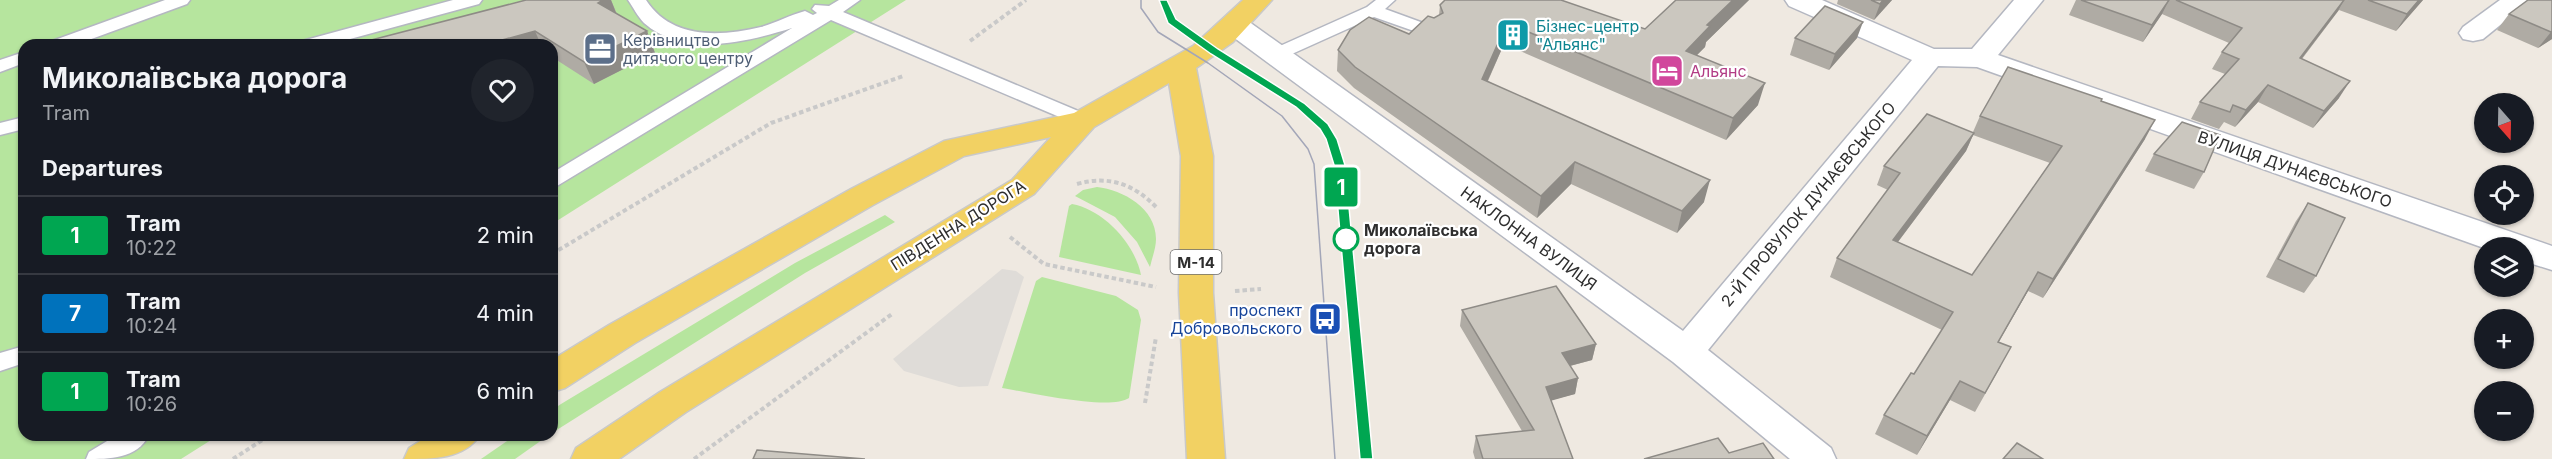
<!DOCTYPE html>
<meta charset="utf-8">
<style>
:root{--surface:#171b24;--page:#20242c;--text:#f1f3f6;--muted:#9ea1a6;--line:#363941}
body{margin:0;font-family:Inter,sans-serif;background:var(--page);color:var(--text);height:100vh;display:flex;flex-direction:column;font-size:22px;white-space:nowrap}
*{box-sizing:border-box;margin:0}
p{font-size:20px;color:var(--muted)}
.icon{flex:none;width:33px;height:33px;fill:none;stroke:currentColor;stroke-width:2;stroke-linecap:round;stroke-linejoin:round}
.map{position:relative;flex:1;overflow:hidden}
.panel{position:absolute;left:18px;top:39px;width:540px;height:402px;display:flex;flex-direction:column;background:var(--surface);border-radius:18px;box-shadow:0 2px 4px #0004}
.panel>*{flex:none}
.badge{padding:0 12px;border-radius:4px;font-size:21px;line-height:39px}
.needle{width:39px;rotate:160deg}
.controls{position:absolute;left:2474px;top:93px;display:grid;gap:12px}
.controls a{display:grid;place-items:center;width:60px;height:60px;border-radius:50%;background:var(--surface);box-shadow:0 2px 4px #0004;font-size:30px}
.map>.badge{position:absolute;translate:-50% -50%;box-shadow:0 0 0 3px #fff}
h2{padding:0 24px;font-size:22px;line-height:54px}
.round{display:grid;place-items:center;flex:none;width:63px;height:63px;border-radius:32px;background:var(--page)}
.overview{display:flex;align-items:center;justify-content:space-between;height:102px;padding:0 24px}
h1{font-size:28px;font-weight:700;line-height:45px}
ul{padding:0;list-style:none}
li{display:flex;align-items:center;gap:18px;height:78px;padding:0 24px;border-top:2px solid var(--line)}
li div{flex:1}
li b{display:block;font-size:22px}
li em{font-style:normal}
li .badge{min-width:66px;font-weight:700;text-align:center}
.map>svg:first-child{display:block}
.green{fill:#b6e59e}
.plaza{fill:#dfdcd8}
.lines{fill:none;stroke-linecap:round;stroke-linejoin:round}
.lane-casing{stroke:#b4b7c1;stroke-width:3}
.street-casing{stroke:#b4b7c1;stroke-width:3}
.primary-casing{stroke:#c9c9c9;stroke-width:3}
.path{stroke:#c9c9c9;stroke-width:4;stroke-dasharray:4.5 3;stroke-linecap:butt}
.lane{fill:#fff;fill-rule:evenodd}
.street{fill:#fff;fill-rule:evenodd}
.primary{fill:#f2d163;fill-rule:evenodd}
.tram{stroke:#a3a6b8;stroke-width:1.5}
.wall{fill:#afaba4;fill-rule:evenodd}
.shaded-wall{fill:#8e8b86}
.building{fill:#cbc7bf;stroke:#8e8b86;stroke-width:1.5}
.line{fill:#00a651;stroke:#fff;stroke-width:1.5}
.stop-dot{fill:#fff;stroke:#00a651;stroke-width:3}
.labels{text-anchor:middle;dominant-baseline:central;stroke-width:4.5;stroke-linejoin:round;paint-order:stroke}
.shield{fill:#fff;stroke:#6d6d6d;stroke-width:1.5}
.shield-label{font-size:15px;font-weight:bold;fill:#2e2e2e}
.culture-label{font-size:16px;fill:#0d838f;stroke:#fff;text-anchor:start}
.service-label{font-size:16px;fill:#4e5e75;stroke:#fff;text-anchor:start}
.hotel-label{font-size:16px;fill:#b23c85;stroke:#fff;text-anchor:start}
.street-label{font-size:16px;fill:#2e2e2e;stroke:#fff}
.stop-label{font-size:16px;font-weight:bold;fill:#2e2e2e;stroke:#fff;text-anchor:start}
.transit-label{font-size:16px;fill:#164399;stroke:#fff;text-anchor:end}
</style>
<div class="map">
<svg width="2552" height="459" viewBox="0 0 2552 459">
<rect width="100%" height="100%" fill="#efe9e1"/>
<g class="green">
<path d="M 0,0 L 906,0 L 552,224 L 552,45 L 24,45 L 24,435 L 219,435 L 181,459 L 0,459 Z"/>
<path d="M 1097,187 C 1123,190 1156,208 1156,239 C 1156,248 1152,258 1150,267 L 1137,242 L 1115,217 L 1075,196 L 1083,190 Z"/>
<path d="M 1072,204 C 1104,210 1135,244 1141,275 L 1059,257 L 1069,206 Z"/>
<path d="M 885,215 L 895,222 L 805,273 L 552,433 L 552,410 L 561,404 L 795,263 Z"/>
<path d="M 1042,277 L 1116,296 L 1138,310 L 1141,320 L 1129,398 C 1110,411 1027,392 1002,388 L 1036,281 Z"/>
<path d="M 516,435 L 549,435 L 515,459 L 481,459 Z"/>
</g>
<path class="plaza" d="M 1002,269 L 1016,271 L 1024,277 L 988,386 L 959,387 L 904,371 L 893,359 Z"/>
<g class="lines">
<defs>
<g id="lane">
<path d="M 165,0 L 190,0 L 187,4 L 75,45 L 49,45 L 52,41 Z"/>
<path d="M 453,0 L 482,0 L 479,4 L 328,45 L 299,45 L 302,41 Z"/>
<path d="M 628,0 L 646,0 C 671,39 719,37 761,27 C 776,23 790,15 805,11 L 813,15 L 817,13 L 812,9 L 815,5 L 829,6 L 839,0 L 860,0 L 843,12 L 1090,116 L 1093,120 L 1090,124 L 1076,124 L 831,20 L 552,189 L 552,173 L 792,28 C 747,42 684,58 644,23 C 638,17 633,7 628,0 Z"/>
<path d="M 1376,0 L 1395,0 L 1385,9 L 1437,28 L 1440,32 L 1431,37 L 1374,17 L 1283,58 L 1271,58 L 1268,54 L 1271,50 L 1367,7 Z"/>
<path d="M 24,52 L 24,63 L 0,72 L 0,60 Z"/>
<path d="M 24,117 L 24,129 L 0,135 L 0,123 Z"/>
<path d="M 24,346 L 24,363 L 0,371 L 0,353 Z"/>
<path d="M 117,435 L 149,435 C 137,459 109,459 86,459 L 89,452 Z"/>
</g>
<g id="street">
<path d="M 1785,0 L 1822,0 L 1934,49 L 1972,49 L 2014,0 L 2043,0 L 1998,55 L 2552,246 L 2552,270 L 2523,261 L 2523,248 L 2484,248 L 1977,67 L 1938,66 L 1708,350 L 1831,448 L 1836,459 L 1790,459 L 1673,362 L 1225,31 L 1221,25 L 1225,19 L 1235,17 L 1245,19 L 1683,331 L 1912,60 L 1789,6 Z"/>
<path d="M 2500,0 L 2531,0 L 2483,39 L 2473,41 L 2463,39 L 2459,33 L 2463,27 Z"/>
</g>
<g id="primary">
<path d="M 1243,0 L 1272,0 L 1233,42 L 1196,68 L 1213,156 L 1213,293 L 1225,459 L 1187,459 L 1179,293 L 1181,156 L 1169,83 L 1094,127 L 1034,194 L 686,412 L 619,459 L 571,459 L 576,448 L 660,392 L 1012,180 L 1051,137 L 964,156 L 873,205 L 635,343 L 565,388 L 552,392 L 552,360 L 609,325 L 851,189 L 944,141 L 1074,113 L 1193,46 Z"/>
<path d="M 430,435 L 480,435 C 464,459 433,459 404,459 L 409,448 Z"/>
</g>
</defs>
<use href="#lane" class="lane-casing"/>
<use href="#street" class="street-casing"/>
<use href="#primary" class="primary-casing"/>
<g class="path">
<path d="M 970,41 L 1026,0"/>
<path d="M 1077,184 C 1108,175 1134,184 1156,207"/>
<path d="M 1348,190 L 1351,189"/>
<path d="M 1010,237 L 1044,264 L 1156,287"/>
<path d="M 552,254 L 771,123 L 903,76"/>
<path d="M 1235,291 L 1261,289"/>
<path d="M 1145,403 L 1156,337"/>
<path d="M 233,459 L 270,435"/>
<path d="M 694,459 L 892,314"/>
</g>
<use href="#lane" class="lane"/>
<use href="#street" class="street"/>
<use href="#primary" class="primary"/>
<g class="tram">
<path d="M 1141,0 L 1141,8 L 1158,32 L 1208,63 L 1282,116 L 1308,149 L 1314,164 L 1335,459"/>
<path d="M 1164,0 L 1172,21 L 1300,105 L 1324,127 L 1332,139 L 1339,165 L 1366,459"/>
</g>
</g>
<g class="wall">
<path d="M 526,0 L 611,0 L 617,14 L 647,31 L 655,53 L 594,84 L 552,57 L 552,45 L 352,45 Z"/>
<path d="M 1676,0 L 1749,0 L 1706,42 L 1705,47 L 1697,55 L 1758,105 L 1726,140 L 1504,44 L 1488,81 L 1704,202 L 1677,233 L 1571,184 L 1537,218 L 1354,88 L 1337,71 L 1338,50 L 1409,34 L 1439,15 L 1440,5 L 1645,29 Z"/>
<path d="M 1838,0 L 1892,0 L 1874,20 L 1837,4 Z"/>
<path d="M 2076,0 L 2423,0 L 2396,31 L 2339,10 L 2302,59 L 2339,98 L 2313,128 L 2258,102 L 2235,127 L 2224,122 L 2219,129 L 2191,119 L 2200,102 L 2225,74 L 2212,69 L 2222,52 L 2229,43 L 2162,14 L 2143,42 L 2069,15 Z"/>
<path d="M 2552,0 L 2552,39 L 2538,48 L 2497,30 L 2509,14 Z"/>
<path d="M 1795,38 L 1857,38 L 1829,70 L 1790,55 Z"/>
<path d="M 2101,101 L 2145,139 L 2043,298 L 2028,291 L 1999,342 L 2001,366 L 1975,412 L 1950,400 L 1917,455 L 1875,434 L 1884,415 L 1914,374 L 1942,330 L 1830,277 L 1837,258 L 1888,190 L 1877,185 L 1884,166 L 1973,132 L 1980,116 ZM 1973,135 L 2050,163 L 1972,275 L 1898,242 L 1966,151 Z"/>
<path d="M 2154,154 L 2204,172 L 2194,189 L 2145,171 Z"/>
<path d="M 2308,203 L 2316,276 L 2304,293 L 2266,277 L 2296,221 Z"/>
<path d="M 1462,310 L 1596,344 L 1592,360 L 1570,366 L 1578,378 L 1575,394 L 1551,400 L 1573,459 L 1475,459 L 1473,452 L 1476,436 L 1522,431 L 1460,326 Z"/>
</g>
<g class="shaded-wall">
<path d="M 603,0 L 611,0 L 618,18 L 598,3 Z"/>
<path d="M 1733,0 L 1749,0 L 1706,42 L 1705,47 L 1680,72 L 1686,51 L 1707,25 Z"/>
<path d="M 1883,0 L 1892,0 L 1874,20 L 1880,4 Z"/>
<path d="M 2169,0 L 2162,14 L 2143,42 L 2152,25 Z"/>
<path d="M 2344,0 L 2338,11 L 2289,75 L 2300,58 Z"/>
<path d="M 2419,0 L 2423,0 L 2396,31 L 2407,14 Z"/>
<path d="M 1863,22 L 1857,38 L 1829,70 L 1835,54 Z"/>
<path d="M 1507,23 L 1504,44 L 1479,100 L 1482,79 Z"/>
<path d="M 535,31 L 541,45 L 484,45 Z"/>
<path d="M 647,31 L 655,53 L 594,84 L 584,62 Z"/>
<path d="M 2552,31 L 2552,39 L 2538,48 L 2551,32 Z"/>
<path d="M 2350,81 L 2339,98 L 2313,128 L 2324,111 Z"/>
<path d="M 1765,83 L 1758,105 L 1726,140 L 1733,118 Z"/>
<path d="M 2268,85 L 2258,102 L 2235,127 L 2246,110 Z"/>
<path d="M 2155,120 L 2145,139 L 2043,298 L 2053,279 Z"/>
<path d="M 1974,133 L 1966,151 L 1885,259 L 1893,240 Z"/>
<path d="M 1575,162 L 1571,184 L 1537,218 L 1541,196 Z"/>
<path d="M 1710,180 L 1704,202 L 1677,233 L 1682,211 Z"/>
<path d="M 2038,272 L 2028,291 L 1988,360 L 1998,342 Z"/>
<path d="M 1596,344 L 1592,360 L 1558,369 L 1562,353 Z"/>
<path d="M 1578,378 L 1575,394 L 1543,403 L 1546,387 Z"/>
<path d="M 1960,381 L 1950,400 L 1917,455 L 1927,436 Z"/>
</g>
<g class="building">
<path d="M 526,0 L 603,0 L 598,3 L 647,31 L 584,62 L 535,31 L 484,45 L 352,45 Z"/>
<path d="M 1445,0 L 1561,0 L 1645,29 L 1676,0 L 1733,0 L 1707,25 L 1710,26 L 1686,51 L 1765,83 L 1733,118 L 1507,23 L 1482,79 L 1710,180 L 1682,211 L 1575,162 L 1541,196 L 1355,67 L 1338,50 L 1350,30 L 1369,17 L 1409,34 L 1428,16 L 1434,18 L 1443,13 L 1440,5 Z"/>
<path d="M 1871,0 L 1883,0 L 1880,4 Z"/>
<path d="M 2081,0 L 2169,0 L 2152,25 Z"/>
<path d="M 2176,0 L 2344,0 L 2300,58 L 2350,81 L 2324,111 L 2268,85 L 2246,110 L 2233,105 L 2230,112 L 2200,102 L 2239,59 L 2222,52 L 2242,28 Z"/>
<path d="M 2368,0 L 2419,0 L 2407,14 Z"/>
<path d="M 2528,0 L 2552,0 L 2552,31 L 2551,32 L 2509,14 Z"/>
<path d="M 1825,6 L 1863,22 L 1835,54 L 1795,38 Z"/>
<path d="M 2008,67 L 2102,99 L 2101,101 L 2155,120 L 2053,279 L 2038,272 L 1998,342 L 2011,347 L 1985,393 L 1960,381 L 1927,436 L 1884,415 L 1911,373 L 1914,374 L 1953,312 L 1837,258 L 1900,173 L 1884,166 L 1927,114 L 1974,133 L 1893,240 L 1972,275 L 2062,146 L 1980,116 Z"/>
<path d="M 2182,122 L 2220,135 L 2204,172 L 2154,154 Z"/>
<path d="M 2308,203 L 2345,218 L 2316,276 L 2278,259 Z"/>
<path d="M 1556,286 L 1596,344 L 1562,353 L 1578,378 L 1546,387 L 1573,459 L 1483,459 L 1476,436 L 1534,430 L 1462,310 Z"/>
<path d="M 1718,438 L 1729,453 L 1763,443 L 1774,459 L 1644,459 Z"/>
<path d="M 2017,443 L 2043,459 L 2003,459 Z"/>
<path d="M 757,450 L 865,459 L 753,459 Z"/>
</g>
<path class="line" d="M 1159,0 L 1167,0 L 1176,19 L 1218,49 L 1304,103 L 1328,124 L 1337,139 L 1345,165 L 1373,459 L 1360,459 L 1334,165 L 1326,139 L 1320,129 L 1296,107 L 1211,54 L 1168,23 Z"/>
<defs>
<symbol id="building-square" viewBox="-11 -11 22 22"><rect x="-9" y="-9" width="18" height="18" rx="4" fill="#0f9aa8" stroke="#fff"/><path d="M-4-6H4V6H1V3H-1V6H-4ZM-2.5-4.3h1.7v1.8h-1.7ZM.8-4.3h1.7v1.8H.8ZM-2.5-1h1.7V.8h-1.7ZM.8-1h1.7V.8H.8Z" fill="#fff"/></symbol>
<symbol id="office-square" viewBox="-11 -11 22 22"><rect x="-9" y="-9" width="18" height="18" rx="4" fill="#5c6f8a" stroke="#fff"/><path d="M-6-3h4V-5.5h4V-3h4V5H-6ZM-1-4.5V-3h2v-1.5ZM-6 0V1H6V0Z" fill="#fff"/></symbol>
<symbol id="hotel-square" viewBox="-11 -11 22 22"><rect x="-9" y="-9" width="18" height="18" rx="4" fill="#d1479c" stroke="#fff"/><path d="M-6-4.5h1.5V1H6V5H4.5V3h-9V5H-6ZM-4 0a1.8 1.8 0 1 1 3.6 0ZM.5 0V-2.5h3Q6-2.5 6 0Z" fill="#fff"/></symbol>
<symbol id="bus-square" viewBox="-11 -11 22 22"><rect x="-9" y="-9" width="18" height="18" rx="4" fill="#1a4fb4" stroke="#fff"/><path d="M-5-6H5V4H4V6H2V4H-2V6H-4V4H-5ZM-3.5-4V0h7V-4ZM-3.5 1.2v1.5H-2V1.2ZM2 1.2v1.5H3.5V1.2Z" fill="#fff"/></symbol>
</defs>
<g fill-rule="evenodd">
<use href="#building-square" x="1494" y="16" width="38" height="38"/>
<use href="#office-square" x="581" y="30" width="38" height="38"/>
<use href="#hotel-square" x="1648" y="52" width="38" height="38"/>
<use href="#bus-square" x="1306" y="300" width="38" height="38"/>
</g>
<circle class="stop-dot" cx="1346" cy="239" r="12"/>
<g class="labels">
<rect class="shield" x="1170.5" y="250" width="51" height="24" rx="4.5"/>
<g class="shield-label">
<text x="1196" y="262">М-14</text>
</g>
<g class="culture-label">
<text x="1536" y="26">Бізнес-центр<tspan x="1536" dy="18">"Альянс"</tspan></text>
</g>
<g class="service-label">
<text x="623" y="40">Керівництво<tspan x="623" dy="18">дитячого центру</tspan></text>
</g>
<g class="hotel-label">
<text x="1690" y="71">Альянс</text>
</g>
<g class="street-label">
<text transform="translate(2295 169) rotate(19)">ВУЛИЦЯ ДУНАЄВСЬКОГО</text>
<text transform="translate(1808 204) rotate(-50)">2-Й ПРОВУЛОК ДУНАЄВСЬКОГО</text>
<text transform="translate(958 225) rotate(-32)">ПІВДЕННА ДОРОГА</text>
<text transform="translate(1529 238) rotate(36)">НАКЛОННА ВУЛИЦЯ</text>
</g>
<g class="stop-label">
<text x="1364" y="230">Миколаївська<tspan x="1364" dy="18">дорога</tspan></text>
</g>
<g class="transit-label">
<text x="1302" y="310">проспект<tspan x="1302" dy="18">Добровольского</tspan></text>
</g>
</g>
</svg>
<div class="controls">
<a><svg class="needle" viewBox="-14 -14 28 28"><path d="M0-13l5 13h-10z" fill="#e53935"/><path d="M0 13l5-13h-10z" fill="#9ea1a6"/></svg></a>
<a><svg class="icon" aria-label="locate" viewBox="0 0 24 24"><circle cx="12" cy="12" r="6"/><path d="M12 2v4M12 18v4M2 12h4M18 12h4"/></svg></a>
<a><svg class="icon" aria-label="layers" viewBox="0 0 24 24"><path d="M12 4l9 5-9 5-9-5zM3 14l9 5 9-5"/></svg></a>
<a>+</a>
<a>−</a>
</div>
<b class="badge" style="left:1341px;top:187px;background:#00a651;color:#fff">1</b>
<section class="panel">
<div class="overview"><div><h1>Миколаївська дорога</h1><p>Tram</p></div><a class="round"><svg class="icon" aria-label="heart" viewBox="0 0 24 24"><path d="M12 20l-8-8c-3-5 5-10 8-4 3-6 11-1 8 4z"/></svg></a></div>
<h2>Departures</h2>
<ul>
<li><span class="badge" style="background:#00a651;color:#fff">1</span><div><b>Tram</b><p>10:22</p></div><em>2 min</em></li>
<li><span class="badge" style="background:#0072bc;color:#fff">7</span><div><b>Tram</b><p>10:24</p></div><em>4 min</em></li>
<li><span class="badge" style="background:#00a651;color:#fff">1</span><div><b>Tram</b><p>10:26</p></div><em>6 min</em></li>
</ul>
</section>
</div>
